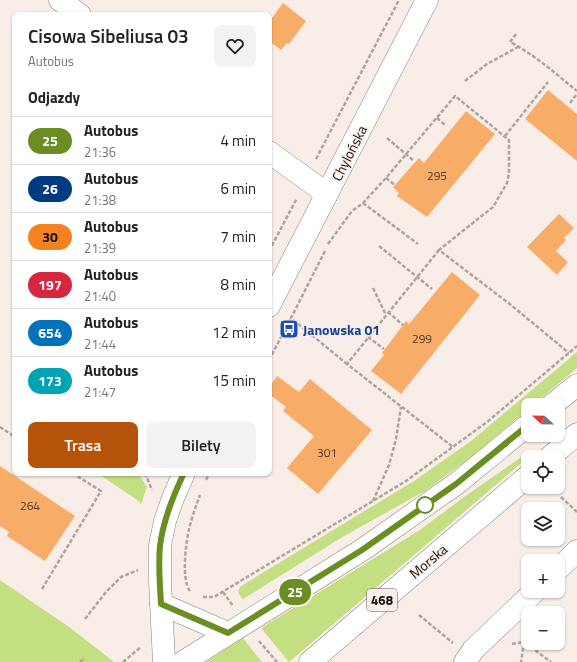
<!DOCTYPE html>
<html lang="pl">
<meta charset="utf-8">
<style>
:root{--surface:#fff;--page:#f2f2f2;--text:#222;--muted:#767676;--line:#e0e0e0;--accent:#b45309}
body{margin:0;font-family:"Titillium Web",sans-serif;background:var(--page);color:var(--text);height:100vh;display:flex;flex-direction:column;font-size:15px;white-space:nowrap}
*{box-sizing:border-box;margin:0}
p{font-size:13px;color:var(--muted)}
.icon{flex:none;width:22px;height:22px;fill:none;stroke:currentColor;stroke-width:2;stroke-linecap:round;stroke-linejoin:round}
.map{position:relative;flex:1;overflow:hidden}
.side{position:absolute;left:12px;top:12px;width:260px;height:464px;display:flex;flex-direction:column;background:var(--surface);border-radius:8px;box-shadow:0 1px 3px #0004}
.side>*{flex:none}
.badge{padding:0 8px;border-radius:13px;font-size:14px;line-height:26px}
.needle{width:26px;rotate:292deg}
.fabs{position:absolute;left:521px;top:398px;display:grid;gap:8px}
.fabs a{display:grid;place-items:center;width:44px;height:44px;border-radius:8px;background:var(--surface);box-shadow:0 1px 3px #0004;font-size:20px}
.map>.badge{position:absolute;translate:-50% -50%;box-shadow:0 0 0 2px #fff}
h2{padding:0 16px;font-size:15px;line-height:36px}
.round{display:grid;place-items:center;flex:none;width:42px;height:42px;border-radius:8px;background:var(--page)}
.overview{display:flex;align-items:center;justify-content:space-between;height:68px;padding:0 16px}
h1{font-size:19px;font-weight:600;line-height:30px}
.button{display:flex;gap:8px;margin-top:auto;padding:8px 16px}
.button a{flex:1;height:46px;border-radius:8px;background:var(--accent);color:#fff;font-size:16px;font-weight:600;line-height:46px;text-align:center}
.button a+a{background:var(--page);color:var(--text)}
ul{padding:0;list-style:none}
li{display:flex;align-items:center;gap:12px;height:48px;padding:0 16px;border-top:1px solid var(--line)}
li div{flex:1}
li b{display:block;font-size:15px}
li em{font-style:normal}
li .badge{min-width:44px;font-weight:700;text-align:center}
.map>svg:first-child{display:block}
.green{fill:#c4de82}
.building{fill:#f7ad68}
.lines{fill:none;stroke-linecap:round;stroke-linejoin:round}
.minor-casing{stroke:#8c817c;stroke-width:23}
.major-casing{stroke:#8c817c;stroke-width:23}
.path{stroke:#aea4a0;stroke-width:2.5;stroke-dasharray:4 2;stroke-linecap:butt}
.minor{stroke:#fff;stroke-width:22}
.major{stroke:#fff;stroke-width:22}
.line-casing{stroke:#fff;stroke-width:9}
.line{stroke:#6b8e23;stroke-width:6}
.stop-dot{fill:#fff;stroke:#6b8e23;stroke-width:2}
.labels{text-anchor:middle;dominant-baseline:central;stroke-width:3;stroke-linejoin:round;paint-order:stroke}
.number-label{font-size:12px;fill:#4e3926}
.shield{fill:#f9ede8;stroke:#5a5451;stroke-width:1}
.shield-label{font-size:13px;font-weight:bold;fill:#161210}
.street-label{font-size:14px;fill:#161210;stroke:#f9ede8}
.transit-label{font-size:14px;font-weight:bold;fill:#164399;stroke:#f9ede8;text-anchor:start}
</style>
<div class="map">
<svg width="577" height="662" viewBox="0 0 577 662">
<rect width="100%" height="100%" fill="#f9ede8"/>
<g class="green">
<path d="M 577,352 L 577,368 L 533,405 L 528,405 L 528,409 L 475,454 L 425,491 L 344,536 L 243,599 L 239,594 L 238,591 L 241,586 L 414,481 L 471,441 Z"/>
<path d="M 533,453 L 289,662 L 261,628 L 420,530 L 464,497 L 520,458 Z"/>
<path d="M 97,473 L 138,473 L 147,487 L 141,504 L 136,499 Z"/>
<path d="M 0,580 L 69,627 L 114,662 L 0,662 Z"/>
<path d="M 243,638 L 262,662 L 206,662 Z"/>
</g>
<g class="building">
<path d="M 283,3 L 306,21 L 289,44 L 287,43 L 281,50 L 269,41 L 269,22 Z"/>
<path d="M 548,90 L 577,114 L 577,161 L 525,119 Z"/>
<path d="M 466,111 L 495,134 L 427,217 L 397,196 L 399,193 L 393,187 L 419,158 L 424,163 Z"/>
<path d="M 559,214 L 574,228 L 564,238 L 566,240 L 556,251 L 568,262 L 557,275 L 527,247 Z"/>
<path d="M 452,272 L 480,295 L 401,394 L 371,371 L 384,355 L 382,353 L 406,321 L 409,324 Z"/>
<path d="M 277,376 L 299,392 L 310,379 L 372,430 L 318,494 L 287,468 L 314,436 L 283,411 L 286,407 L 269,394 L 269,388 Z"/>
<path d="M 0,466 L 75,516 L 45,561 L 7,536 L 9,532 L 0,526 Z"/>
</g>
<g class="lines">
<defs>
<g id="minor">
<path d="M 60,0 L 80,15"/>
<path d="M 269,152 L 327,194"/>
<path d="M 269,306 L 427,0"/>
<path d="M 558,569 L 577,551"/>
<path d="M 164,662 L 160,581 L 160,545 L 165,521 L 173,498 L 184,473"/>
<path d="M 465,662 L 473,650 L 535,591"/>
</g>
<g id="major">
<path d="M 552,405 L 577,385"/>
<path d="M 550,457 L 577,434"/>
<path d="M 161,604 L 228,633"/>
<path d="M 183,662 L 362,550 L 456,484 L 528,425"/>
<path d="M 310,662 L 528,476"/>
</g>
</defs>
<use href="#minor" class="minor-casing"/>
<use href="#major" class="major-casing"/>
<g class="path">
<path d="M 516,34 L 510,42 C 535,55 556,74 577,91"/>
<path d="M 465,81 L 487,64 L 518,47"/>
<path d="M 570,103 L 577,94"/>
<path d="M 437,118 L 445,125"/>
<path d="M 505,136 L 548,82"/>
<path d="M 387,138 L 414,161"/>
<path d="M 316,159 L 399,0"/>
<path d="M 386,178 L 395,185"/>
<path d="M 363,203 L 418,244"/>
<path d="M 328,244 L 352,211 L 363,203 L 386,178 L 455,96 L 509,140 L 509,173 L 507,183 L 493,207 L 439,250 L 511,305 L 569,353"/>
<path d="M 379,246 L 432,289"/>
<path d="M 439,250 L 347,364 L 453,447"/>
<path d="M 269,251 L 297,198"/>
<path d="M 325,251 L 291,318 L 347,364"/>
<path d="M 373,288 L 386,315"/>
<path d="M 388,312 L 403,325"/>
<path d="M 368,337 L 384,349"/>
<path d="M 269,360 L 291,318"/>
<path d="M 0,427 L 15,437"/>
<path d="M 145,473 L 152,490"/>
<path d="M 206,480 L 210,473"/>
<path d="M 561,497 L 577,512"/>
<path d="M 373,501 L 389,465 L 396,439 L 401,407"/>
<path d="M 42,589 L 101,491 L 72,473"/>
<path d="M 190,591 C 181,580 186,542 189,529 C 192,517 196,506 200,495"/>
<path d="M 223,592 L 233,606"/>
<path d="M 203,597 L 214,597 L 406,481 L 487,422 L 577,346"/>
<path d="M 419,615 L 453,643"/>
<path d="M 85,619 L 106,592 L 121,577 L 138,570"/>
<path d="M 525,632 L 524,642 L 551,662"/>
<path d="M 259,641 L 277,662"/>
<path d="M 512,644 L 524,642 L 521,662"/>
<path d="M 80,662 L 85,658"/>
<path d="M 123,662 L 141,647"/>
</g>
<use href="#minor" class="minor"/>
<use href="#major" class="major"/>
</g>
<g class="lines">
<defs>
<path id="line" d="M 184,473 C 173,496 163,520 160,546 C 158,565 160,585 161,604 L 228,633 L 362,550 L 456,484 L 528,425"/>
</defs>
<use href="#line" class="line-casing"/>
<use href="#line" class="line"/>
</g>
<defs>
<symbol id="bus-square" viewBox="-11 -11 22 22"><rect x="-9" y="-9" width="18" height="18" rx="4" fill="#1a4fb4" stroke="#f9ede8"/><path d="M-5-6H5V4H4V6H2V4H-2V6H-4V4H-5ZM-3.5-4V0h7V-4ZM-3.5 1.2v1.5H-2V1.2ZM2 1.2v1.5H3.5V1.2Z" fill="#fff"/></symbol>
</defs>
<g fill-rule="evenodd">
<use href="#bus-square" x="278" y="318" width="22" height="22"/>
</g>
<circle class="stop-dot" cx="425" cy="505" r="8"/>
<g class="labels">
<g class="number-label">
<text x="437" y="175">295</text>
<text x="422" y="338">299</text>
<text x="327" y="452">301</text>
<text x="30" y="505">264</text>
</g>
<rect class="shield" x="367" y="589" width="30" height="22" rx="3"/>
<g class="shield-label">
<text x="382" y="600">468</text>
</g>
<g class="street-label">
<text transform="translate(349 153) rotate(-63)">Chylońska</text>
<text transform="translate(428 561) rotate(-40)">Morska</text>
</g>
<g class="transit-label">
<text x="303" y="329">Janowska 01</text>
</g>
</g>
</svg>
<div class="fabs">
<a><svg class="needle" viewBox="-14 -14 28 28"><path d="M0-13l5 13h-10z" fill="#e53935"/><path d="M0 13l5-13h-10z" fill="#767676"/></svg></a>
<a><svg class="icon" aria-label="locate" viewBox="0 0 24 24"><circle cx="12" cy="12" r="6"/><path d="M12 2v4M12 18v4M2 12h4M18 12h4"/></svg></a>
<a><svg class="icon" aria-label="layers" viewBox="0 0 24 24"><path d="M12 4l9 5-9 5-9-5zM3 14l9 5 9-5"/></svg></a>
<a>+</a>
<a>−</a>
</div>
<b class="badge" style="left:295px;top:592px;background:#6b8e23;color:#fff">25</b>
<section class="side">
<div class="overview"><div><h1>Cisowa Sibeliusa 03</h1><p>Autobus</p></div><a class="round"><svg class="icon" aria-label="heart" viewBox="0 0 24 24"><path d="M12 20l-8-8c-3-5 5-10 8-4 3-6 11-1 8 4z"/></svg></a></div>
<h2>Odjazdy</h2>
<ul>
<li><span class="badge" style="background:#6b8e23;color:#fff">25</span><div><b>Autobus</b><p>21:36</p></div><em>4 min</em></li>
<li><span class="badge" style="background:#003b80;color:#fff">26</span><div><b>Autobus</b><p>21:38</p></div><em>6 min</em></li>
<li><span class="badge" style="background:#f58220;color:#111">30</span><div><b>Autobus</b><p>21:39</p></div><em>7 min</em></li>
<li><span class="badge" style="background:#d7263d;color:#fff">197</span><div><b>Autobus</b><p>21:40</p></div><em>8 min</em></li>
<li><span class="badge" style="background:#0072bc;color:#fff">654</span><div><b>Autobus</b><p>21:44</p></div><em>12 min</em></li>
<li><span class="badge" style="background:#00a3b4;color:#fff">173</span><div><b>Autobus</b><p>21:47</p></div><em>15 min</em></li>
</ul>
<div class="button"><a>Trasa</a><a>Bilety</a></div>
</section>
</div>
